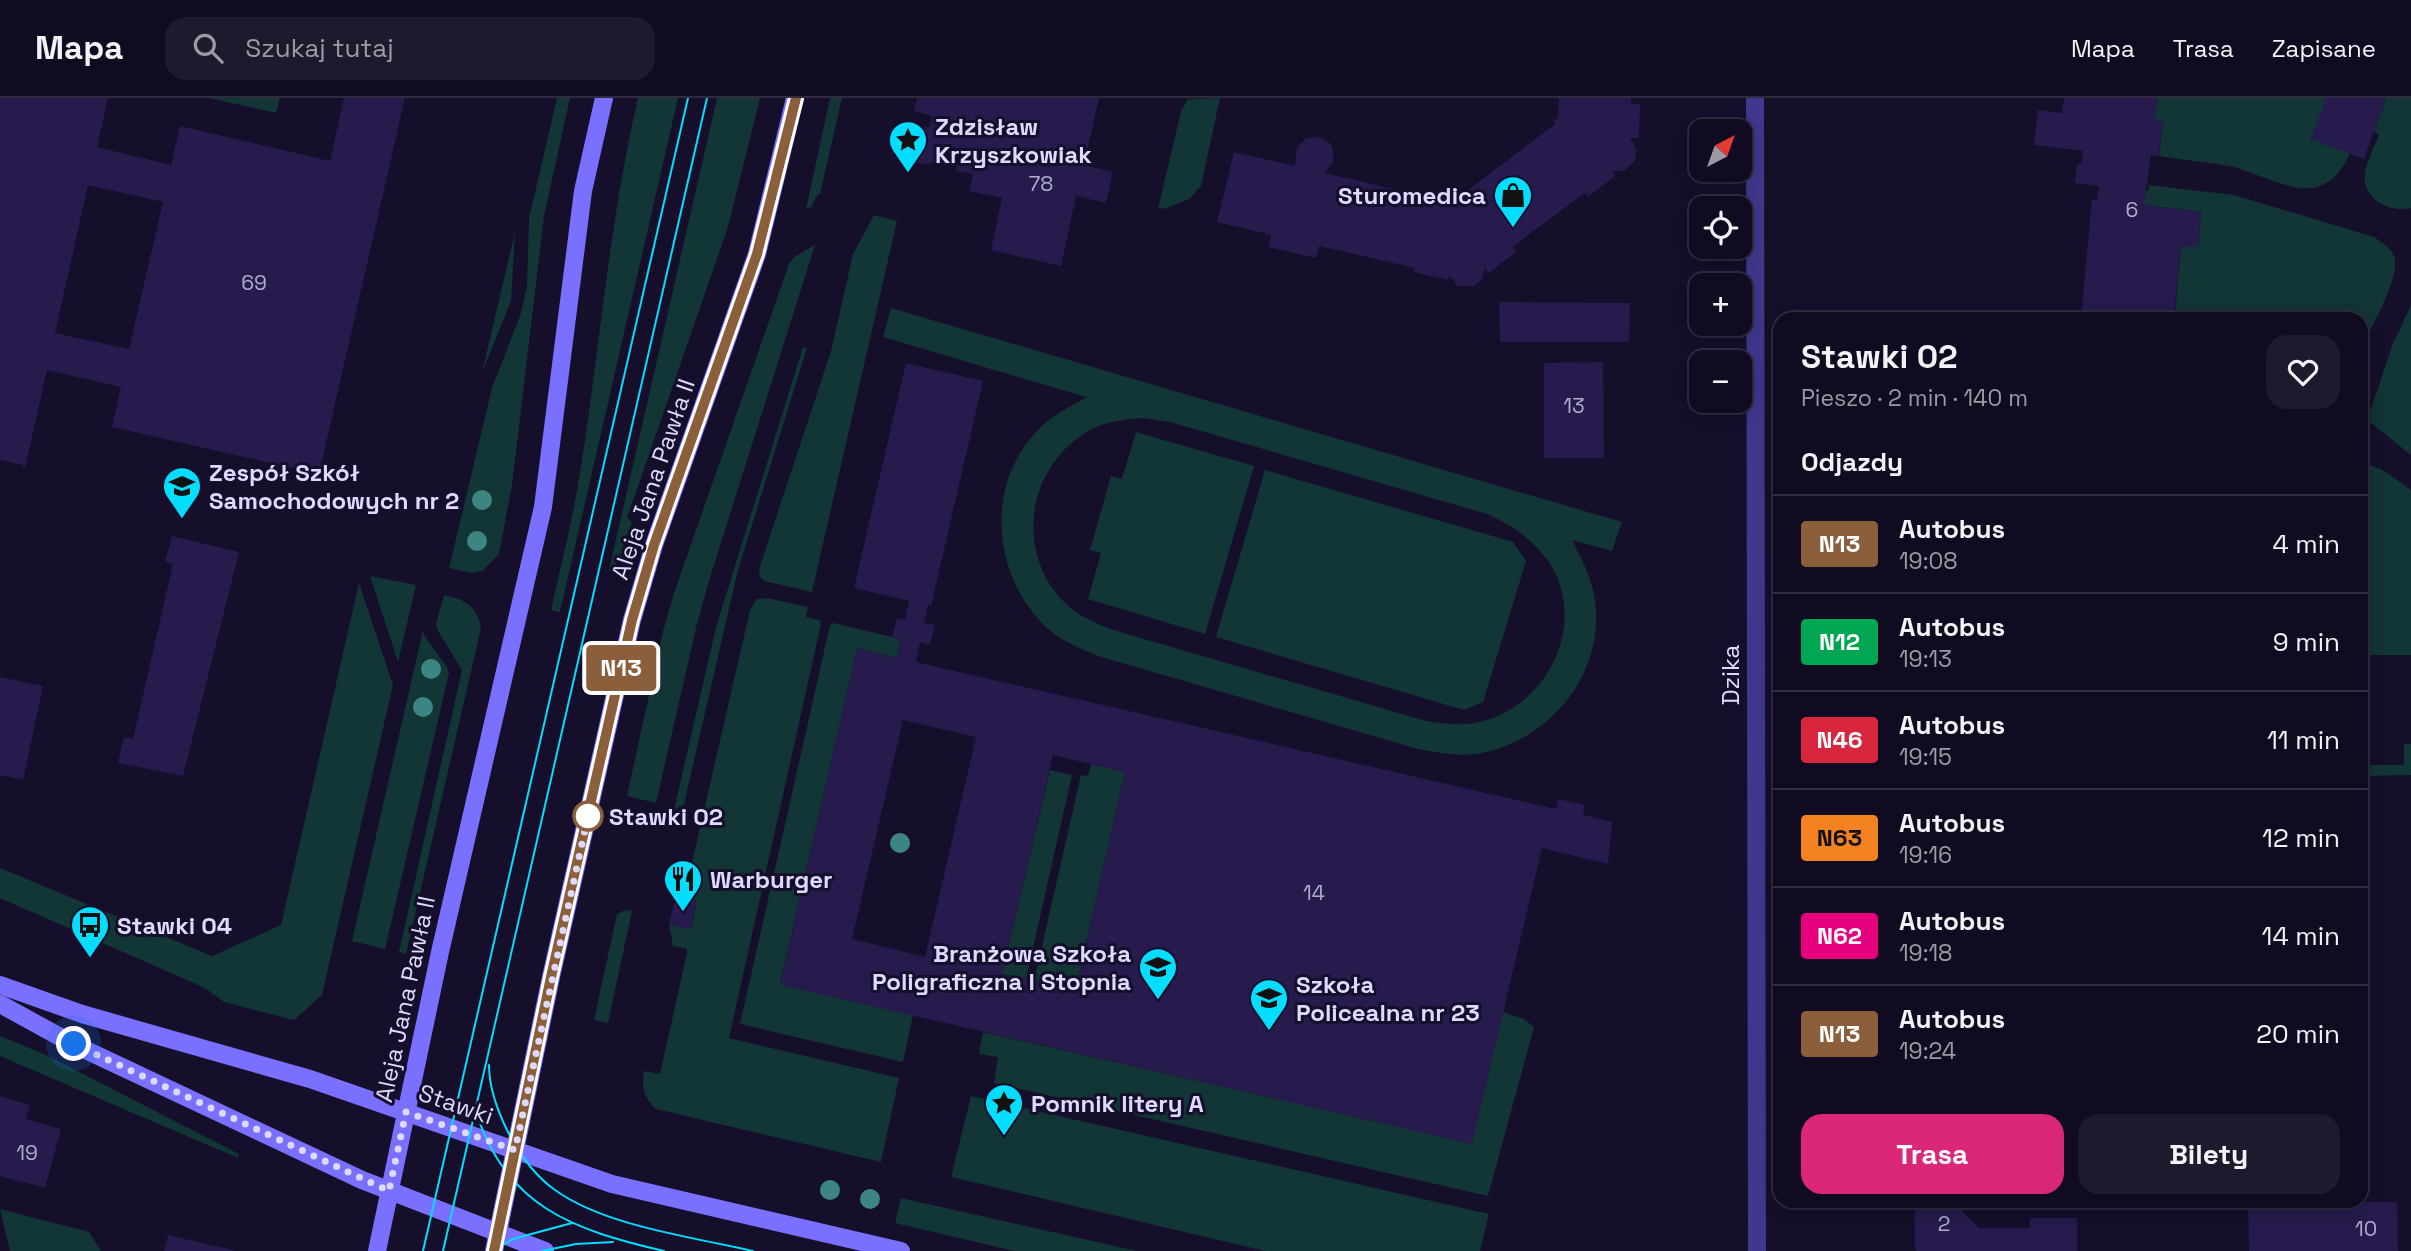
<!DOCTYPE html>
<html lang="pl">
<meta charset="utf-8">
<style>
:root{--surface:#100b20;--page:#1e192d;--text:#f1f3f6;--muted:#9c9ba5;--line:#302b3e;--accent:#db2777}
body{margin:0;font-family:"Space Grotesk",sans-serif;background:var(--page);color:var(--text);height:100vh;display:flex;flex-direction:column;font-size:26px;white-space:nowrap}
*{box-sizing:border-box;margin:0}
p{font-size:23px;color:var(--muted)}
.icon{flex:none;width:38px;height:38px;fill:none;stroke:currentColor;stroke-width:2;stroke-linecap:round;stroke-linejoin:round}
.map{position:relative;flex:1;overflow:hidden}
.sheet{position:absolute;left:1773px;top:214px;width:595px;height:896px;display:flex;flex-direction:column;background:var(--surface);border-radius:21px;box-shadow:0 4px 18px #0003,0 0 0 2px var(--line)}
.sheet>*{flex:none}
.badge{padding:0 14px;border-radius:5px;font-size:24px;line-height:46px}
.needle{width:46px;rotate:41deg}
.fabs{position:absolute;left:1689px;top:21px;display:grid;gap:14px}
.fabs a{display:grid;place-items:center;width:63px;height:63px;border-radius:14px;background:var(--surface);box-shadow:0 4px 18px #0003,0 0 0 2px var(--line);font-size:35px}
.you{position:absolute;width:35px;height:35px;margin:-18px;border:5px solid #fff;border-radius:50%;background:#1a73e8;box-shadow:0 0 0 10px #1a73e833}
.map>.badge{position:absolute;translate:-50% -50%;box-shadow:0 0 0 4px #fff}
h2{padding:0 28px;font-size:26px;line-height:63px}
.round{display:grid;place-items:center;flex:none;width:74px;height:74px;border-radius:21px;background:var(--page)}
.overview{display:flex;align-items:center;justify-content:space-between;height:119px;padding:0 28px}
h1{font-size:33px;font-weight:700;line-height:52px}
.primary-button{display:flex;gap:14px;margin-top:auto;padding:14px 28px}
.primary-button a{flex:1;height:80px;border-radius:21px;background:var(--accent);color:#fff;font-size:28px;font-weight:700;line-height:80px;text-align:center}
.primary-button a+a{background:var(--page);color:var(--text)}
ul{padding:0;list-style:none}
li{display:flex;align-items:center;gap:21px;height:98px;padding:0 28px;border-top:2px solid var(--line)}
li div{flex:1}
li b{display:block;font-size:26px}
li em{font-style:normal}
li .badge{min-width:77px;font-weight:700;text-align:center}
header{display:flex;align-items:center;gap:42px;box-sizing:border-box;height:98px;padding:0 35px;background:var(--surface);border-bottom:2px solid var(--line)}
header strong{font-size:33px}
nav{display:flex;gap:38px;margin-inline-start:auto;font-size:24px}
.search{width:490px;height:63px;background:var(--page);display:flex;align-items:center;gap:18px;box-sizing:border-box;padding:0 24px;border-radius:21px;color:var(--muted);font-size:26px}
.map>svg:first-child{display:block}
.green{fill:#123535;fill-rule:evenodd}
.building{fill:#261b4c;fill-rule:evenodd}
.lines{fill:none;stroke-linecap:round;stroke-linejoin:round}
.street{stroke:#3f388c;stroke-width:18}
.secondary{stroke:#7970ff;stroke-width:18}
.tram{stroke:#05ddff;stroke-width:2}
.tree{fill:#3d8582}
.line-casing{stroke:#fff;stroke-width:16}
.line{stroke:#8b5e3c;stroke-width:10}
.walk{stroke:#dfd9ff;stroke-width:7;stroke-dasharray:0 12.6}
.stop-dot{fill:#fff;stroke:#8b5e3c;stroke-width:3.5}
.labels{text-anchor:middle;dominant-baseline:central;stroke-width:6;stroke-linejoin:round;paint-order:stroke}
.number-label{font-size:21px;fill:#b1aad2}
.poi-label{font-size:24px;font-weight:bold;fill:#dfd9ff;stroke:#150f2b;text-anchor:start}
.street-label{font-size:24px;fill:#dfd9ff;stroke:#150f2b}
.stop-label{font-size:24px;font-weight:bold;fill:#dfd9ff;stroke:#150f2b;text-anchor:start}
</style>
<header>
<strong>Mapa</strong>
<div class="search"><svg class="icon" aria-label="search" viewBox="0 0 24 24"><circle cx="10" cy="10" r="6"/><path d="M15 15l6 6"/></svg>Szukaj tutaj</div>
<nav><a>Mapa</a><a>Trasa</a><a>Zapisane</a></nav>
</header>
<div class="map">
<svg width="2411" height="1153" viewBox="0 0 2411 1153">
<rect width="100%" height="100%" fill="#150f2b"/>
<g class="green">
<path d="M 209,0 L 280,0 L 276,15 Z"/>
<path d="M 557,0 L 570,0 L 544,118 L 512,387 L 499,456 L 482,473 L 471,475 L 449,470 L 492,290 L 521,215 L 527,187 L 529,120 Z"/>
<path d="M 638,0 L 678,0 L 560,514 L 551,512 C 561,466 573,421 580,375 C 600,249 609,125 638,0 Z"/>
<path d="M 717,0 L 760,0 L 728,129 L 627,420 L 632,424 L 614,474 L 609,472 Z"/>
<path d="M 830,0 L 842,0 L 820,96 L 818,96 L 811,109 L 806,111 Z"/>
<path d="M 1220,0 L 1201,88 L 1189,101 L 1167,110 L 1158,111 L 1181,13 L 1188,1 Z"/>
<path d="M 2157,0 L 2326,0 L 2350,56 C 2343,70 2334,84 2317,89 C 2294,96 2253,73 2229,68 C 2206,64 2182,62 2159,58 L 2163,24 L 2155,22 Z"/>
<path d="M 2386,0 L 2411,0 L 2411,110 C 2390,116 2361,100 2365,75 C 2367,62 2374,49 2379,37 L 2374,34 Z"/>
<path d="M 2149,87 L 2234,97 L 2374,139 C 2381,144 2390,148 2394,158 C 2402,176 2370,232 2361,252 L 2361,220 L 2161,220 L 2161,215 L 2175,216 L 2181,149 L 2198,149 L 2201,114 L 2144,107 L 2145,93 L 2148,93 Z"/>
<path d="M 874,117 L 897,123 L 812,494 L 764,483 L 759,477 L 760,468 L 831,253 L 853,156 Z"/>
<path d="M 515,134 L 511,203 L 482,275 Z"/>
<path d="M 815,147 L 708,486 L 696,530 L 656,705 L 627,698 L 663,533 L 674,495 L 789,166 L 794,159 Z"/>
<path d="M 2411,207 L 2411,357 L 2370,324 L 2369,317 L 2392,248 Z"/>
<path d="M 891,210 L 1622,424 L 1612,453 L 1572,442 C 1581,460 1590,476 1594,496 C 1608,571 1554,640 1482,655 C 1461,659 1439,655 1418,651 L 1098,558 C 1079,550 1058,542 1043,526 C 992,474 985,386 1038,332 C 1052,317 1069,310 1086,299 L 883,239 ZM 1144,320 L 1170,324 L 1487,416 C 1511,427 1530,439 1546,460 C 1591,521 1549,609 1479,624 C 1462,628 1444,626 1426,623 L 1110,531 C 1093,524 1077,517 1064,504 C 1013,452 1028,365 1092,331 C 1108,323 1126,321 1144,320 Z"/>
<path d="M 803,249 L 807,250 L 738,472 L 684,706 L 674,712 L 716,529 Z"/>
<path d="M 1136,334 L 1254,368 L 1205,536 L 1088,501 L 1101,455 L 1090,452 L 1111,378 L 1122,381 Z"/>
<path d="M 2361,366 C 2381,367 2395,381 2411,392 L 2411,557 L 2361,557 Z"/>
<path d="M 1265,372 L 1513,444 L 1526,463 L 1483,604 L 1464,612 L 1216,539 Z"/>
<path d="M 370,478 L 416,487 L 398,564 Z"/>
<path d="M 359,485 L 393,587 L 322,897 L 294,922 L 224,904 L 205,890 L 0,800 L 0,770 L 212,858 L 281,827 Z"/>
<path d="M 444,497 C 465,501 477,508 481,530 L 406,856 L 399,854 L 462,572 L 438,533 L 436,526 Z"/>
<path d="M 767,500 L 808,509 L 806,519 L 820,522 L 821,526 L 729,940 L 899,980 L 881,1064 L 656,1011 C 644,1000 641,989 644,973 L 660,976 L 687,855 L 687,851 L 673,848 L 669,826 L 691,831 L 697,803 L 676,798 L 691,769 L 750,512 L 757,501 Z"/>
<path d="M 833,525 L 901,541 L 897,560 L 857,551 L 780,886 L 913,917 L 903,964 L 740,926 L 830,527 Z"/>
<path d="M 423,532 L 424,537 L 447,569 L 449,575 L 385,851 L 352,843 Z"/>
<path d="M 2404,646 L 2411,646 L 2411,677 L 2361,678 L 2361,667 L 2404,667 Z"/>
<path d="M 1091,666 L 1125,674 L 1075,893 L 1034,883 L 1081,677 L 1088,678 Z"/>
<path d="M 1050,672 L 1072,677 L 1026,881 L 1002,876 Z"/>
<path d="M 625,812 L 632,813 L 608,925 L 594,922 L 617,816 Z"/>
<path d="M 1503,914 L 1524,921 L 1534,929 L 1488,1098 L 994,985 L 998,959 L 979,956 L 983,934 L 1471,1045 Z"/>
<path d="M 0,938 L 46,957 L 239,1056 L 238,1060 L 0,958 Z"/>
<path d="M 971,998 L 1489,1116 L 1480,1153 L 1265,1153 L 951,1079 Z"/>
<path d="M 901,1100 L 1137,1153 L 1014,1153 L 895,1125 Z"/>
<path d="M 0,1111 L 89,1134 L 101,1153 L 10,1153 Z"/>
</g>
<g class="building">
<path d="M 0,0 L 108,0 L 97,49 L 171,67 L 180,28 L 330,63 L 344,0 L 405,0 L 319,376 L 112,329 L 121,289 L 47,272 L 25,370 L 22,369 L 23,367 L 0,362 ZM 88,87 L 163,104 L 129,251 L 55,235 Z"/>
<path d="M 917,0 L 1099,0 L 1084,67 L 1113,74 L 1106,105 L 1076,98 L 1061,168 L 991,152 L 1002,100 L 969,93 L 973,76 L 956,73 L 960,57 L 944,53 L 937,63 L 926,66 L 918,65 L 911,59 L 907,48 L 910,38 L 918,30 L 930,29 L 932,18 L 914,13 Z"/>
<path d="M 1559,0 L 1631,0 L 1631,6 L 1640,6 L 1639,40 L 1630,40 L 1636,51 L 1635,63 L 1624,73 L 1612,73 L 1615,78 L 1588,99 L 1585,95 L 1532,134 L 1513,149 L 1517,153 L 1489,175 L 1485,170 L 1482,181 L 1474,188 L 1458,188 L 1449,178 L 1448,182 L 1414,174 L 1415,170 L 1319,148 L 1316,160 L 1268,149 L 1271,137 L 1217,124 L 1234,54 L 1295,68 L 1296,53 L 1300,46 L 1307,40 L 1320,39 L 1331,46 L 1333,54 L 1333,64 L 1325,75 L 1448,104 L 1449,100 L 1452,99 L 1455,102 L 1555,26 L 1553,23 L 1558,20 Z"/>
<path d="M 2064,0 L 2157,0 L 2155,22 L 2163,23 L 2159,58 L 2151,57 L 2144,107 L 2201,114 L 2198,149 L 2181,149 L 2174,217 L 2161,215 L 2161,220 L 2081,220 L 2092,101 L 2097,102 L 2099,88 L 2075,85 L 2077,66 L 2081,66 L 2083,53 L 2034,47 L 2038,12 L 2062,15 Z"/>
<path d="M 2326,0 L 2386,0 L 2364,61 L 2311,41 Z"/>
<path d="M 1499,204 L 1630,205 L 1629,244 L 1500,244 Z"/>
<path d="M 1603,264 L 1604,360 L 1544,360 L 1544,265 Z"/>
<path d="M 906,265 L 983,283 L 931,508 L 928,507 L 924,525 L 935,527 L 930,547 L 920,544 L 916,564 L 1551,710 L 1556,711 L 1558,701 L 1585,707 L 1583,717 L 1612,724 L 1608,766 L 1542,750 L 1472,1046 L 780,887 L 857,550 L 897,560 L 901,541 L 892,539 L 897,520 L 905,522 L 909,503 L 854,490 ZM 903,622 L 976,639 L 925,859 L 852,841 ZM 1053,657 L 1125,674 L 1075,893 L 1002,876 Z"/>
<path d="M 172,438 L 239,454 L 183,678 L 118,665 L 124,639 L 133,641 L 173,466 L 165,464 Z"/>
<path d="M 0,579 L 43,588 L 23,682 L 0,677 Z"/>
<rect x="2361" y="790" width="8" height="109"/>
<path d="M 676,798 L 697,803 L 690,832 L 669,826 Z"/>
<path d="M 0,998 L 30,1007 L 26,1021 L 61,1031 L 45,1090 L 0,1078 Z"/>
<path d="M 1915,1102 L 1967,1102 L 1967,1106 L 1961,1112 L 1979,1130 L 2030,1130 L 2030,1120 L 2077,1120 L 2077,1153 L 1917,1153 L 1915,1151 Z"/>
<path d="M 2248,1102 L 2338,1102 L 2338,1107 L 2353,1107 L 2354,1104 L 2397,1104 L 2398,1153 L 2249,1153 Z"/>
<path d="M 168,1137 L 233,1152 L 233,1153 L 164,1153 Z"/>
</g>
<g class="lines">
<path class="street" d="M 1755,0 L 1757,1153"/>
<g class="secondary">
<path d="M 0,887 L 82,916 L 310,981 L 612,1086 L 901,1153"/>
<path d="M 0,906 L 73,946 L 362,1082 L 545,1153"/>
<path d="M 377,1153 L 440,854 L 543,409 L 583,93 L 604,0"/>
<path d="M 494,1153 L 551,879 L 632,522 L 654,447 L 757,156 L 795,0"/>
</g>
<g class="tram">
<path d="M 489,967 C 489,989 498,1014 508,1034 C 519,1055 535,1078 555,1092 C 605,1128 692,1139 753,1153"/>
<path d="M 475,1010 C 504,1109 574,1132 664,1153"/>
<path d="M 423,1153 L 688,0"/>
<path d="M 443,1153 L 707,0"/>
<path d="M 491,1153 L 513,1141 L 572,1125"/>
<path d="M 542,1153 L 576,1146 L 613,1144"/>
</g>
</g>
<g class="tree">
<circle cx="482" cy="402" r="10"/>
<circle cx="477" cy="443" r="10"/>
<circle cx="431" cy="571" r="10"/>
<circle cx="423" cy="609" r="10"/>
<circle cx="900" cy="745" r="10"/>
<circle cx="830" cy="1092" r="10"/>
<circle cx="870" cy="1101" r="10"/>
</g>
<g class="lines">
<defs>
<path id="line" d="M 494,1153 L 551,879 L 632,522 L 654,447 L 757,156 L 796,0"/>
</defs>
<use href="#line" class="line-casing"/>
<use href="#line" class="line"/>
<path class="walk" d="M 74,946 L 389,1093 L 406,1014 L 515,1052 L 588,718"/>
</g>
<defs>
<symbol id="sight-pin" viewBox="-11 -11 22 30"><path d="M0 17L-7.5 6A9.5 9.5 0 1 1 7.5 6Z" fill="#05ddff" stroke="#150f2b"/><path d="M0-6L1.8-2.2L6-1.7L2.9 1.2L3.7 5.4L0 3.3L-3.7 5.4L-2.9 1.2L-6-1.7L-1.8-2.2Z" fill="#111"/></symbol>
<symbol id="shop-pin" viewBox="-11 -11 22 30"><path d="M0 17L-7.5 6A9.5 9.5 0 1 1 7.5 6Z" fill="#05ddff" stroke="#150f2b"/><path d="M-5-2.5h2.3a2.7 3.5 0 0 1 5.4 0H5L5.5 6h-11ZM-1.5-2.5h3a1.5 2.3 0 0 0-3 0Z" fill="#111"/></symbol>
<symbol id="school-pin" viewBox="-11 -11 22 30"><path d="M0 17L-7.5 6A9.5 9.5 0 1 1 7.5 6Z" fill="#05ddff" stroke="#150f2b"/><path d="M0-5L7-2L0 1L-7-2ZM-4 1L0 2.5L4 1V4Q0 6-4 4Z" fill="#111"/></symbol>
<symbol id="restaurant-pin" viewBox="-11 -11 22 30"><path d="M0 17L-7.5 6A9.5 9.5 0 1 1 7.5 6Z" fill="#05ddff" stroke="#150f2b"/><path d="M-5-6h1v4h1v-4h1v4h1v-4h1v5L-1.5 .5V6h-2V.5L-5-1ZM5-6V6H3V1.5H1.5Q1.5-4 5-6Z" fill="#111"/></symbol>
<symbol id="bus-pin" viewBox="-11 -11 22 30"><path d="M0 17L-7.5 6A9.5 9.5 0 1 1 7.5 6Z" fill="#05ddff" stroke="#150f2b"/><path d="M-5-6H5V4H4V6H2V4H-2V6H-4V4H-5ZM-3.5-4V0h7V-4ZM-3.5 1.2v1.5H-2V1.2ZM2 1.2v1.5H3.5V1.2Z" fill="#111"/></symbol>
<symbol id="university-pin" viewBox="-11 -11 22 30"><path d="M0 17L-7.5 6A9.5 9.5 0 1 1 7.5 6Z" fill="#05ddff" stroke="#150f2b"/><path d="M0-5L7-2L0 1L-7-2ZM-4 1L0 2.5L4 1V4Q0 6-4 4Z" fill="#111"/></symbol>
</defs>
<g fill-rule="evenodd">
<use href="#sight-pin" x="886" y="20" width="44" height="60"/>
<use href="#shop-pin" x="1491" y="75" width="44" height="60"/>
<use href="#school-pin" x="160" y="366" width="44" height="60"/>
<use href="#restaurant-pin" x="661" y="759" width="44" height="60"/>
<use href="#bus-pin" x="68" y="805" width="44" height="60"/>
<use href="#school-pin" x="1136" y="847" width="44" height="60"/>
<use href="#university-pin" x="1247" y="878" width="44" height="60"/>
<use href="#sight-pin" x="982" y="983" width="44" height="60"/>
</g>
<circle class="stop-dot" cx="588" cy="718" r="14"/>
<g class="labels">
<g class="number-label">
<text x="1041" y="85">78</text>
<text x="2132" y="111">6</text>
<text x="254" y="184">69</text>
<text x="1574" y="307">13</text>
<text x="1314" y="794">14</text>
<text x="27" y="1054">19</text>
<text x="1944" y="1125">2</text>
<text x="2366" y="1130">10</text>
</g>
<g class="poi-label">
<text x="935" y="28">Zdzisław<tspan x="935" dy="28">Krzyszkowiak</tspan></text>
<text x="1486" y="97" text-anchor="end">Sturomedica</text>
<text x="209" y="374">Zespół Szkół<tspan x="209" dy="28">Samochodowych nr 2</tspan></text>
<text x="710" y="781">Warburger</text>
<text x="117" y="827">Stawki 04</text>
<text x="1131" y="855" text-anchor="end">Branżowa Szkoła<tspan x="1131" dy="28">Poligraficzna I Stopnia</tspan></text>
<text x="1296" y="886">Szkoła<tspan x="1296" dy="28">Policealna nr 23</tspan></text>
<text x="1031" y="1005">Pomnik litery A</text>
</g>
<g class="street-label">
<text transform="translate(653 381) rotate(-71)">Aleja Jana Pawła II</text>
<text transform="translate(1730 577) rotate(-90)">Dzika</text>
<text transform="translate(405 901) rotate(-78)">Aleja Jana Pawła II</text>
<text transform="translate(456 1006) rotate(19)">Stawki</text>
</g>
<g class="stop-label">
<text x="609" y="718">Stawki 02</text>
</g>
</g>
</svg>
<div class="fabs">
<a><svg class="needle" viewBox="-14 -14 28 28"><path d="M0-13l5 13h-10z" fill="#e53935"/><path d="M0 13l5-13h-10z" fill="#9c9ba5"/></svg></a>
<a><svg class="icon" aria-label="locate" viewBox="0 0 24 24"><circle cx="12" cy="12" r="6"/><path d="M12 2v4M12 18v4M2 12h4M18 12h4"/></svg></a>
<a>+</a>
<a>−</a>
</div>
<div class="you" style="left:74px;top:946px"></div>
<b class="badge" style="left:621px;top:570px;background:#8b5e3c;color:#fff">N13</b>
<section class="sheet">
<div class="overview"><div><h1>Stawki 02</h1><p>Pieszo · 2 min · 140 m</p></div><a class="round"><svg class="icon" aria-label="heart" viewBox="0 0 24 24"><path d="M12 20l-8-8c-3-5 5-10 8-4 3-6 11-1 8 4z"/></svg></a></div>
<h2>Odjazdy</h2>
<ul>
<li><span class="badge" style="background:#8b5e3c;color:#fff">N13</span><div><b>Autobus</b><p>19:08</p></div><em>4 min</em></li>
<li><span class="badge" style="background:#00a651;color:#fff">N12</span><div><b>Autobus</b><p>19:13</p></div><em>9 min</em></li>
<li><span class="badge" style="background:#d7263d;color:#fff">N46</span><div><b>Autobus</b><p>19:15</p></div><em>11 min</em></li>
<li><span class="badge" style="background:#f58220;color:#111">N63</span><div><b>Autobus</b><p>19:16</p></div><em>12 min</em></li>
<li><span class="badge" style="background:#e6007e;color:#fff">N62</span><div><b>Autobus</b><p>19:18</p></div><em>14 min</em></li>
<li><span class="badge" style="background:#8b5e3c;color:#fff">N13</span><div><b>Autobus</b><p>19:24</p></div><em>20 min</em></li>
</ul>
<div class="primary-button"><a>Trasa</a><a>Bilety</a></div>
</section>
</div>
